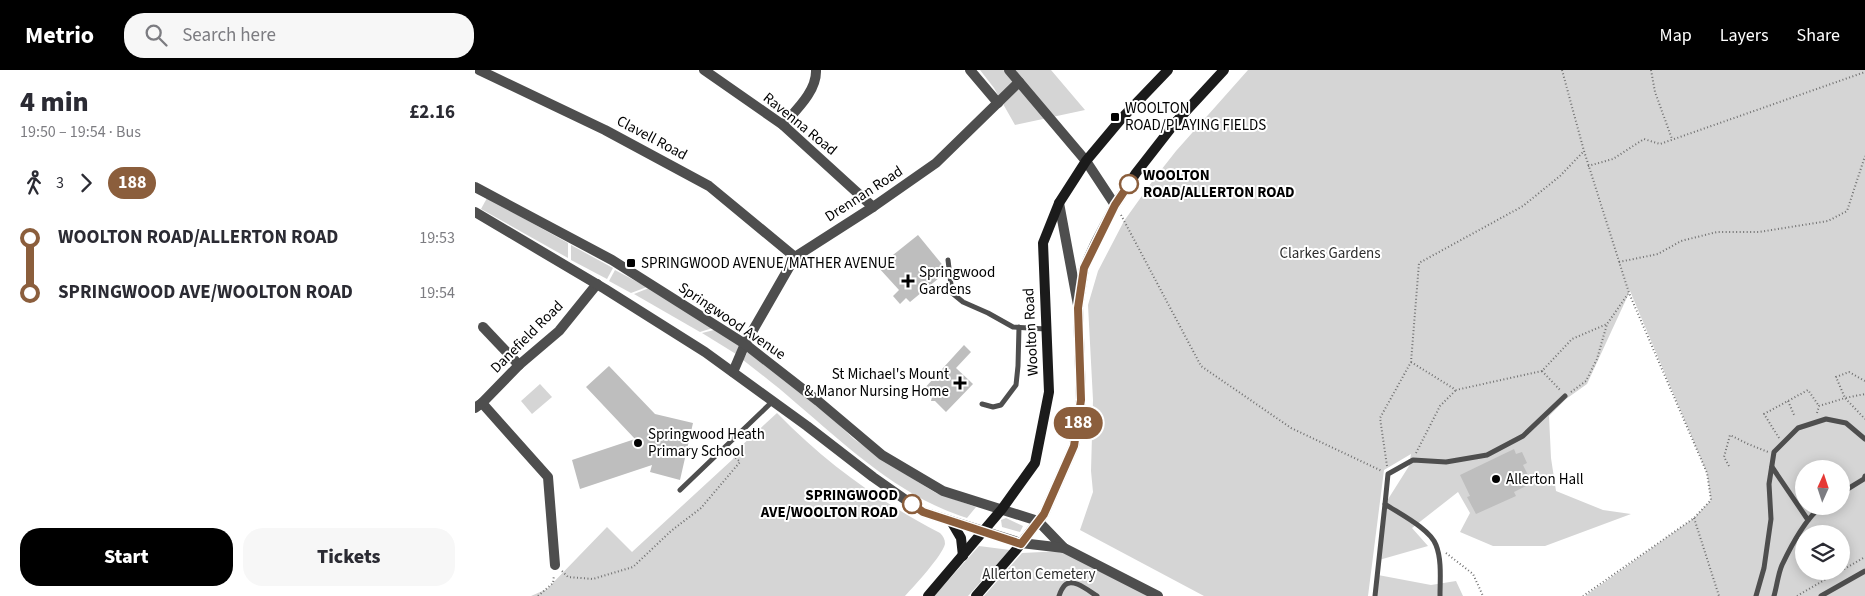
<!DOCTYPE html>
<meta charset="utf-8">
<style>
:root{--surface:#fff;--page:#f7f7f7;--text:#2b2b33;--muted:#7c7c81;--accent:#000}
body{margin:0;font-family:"Source Sans 3",sans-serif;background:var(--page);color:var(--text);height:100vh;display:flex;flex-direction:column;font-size:19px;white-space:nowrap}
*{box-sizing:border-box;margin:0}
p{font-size:16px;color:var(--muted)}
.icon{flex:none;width:28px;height:28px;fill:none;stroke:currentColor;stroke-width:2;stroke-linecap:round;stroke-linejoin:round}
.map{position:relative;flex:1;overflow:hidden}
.side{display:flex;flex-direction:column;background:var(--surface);width:475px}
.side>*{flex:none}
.badge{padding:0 10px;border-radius:16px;font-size:18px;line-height:32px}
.needle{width:32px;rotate:3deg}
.tools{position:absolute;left:1320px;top:390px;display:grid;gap:10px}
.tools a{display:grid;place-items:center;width:55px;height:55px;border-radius:50%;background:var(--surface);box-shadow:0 2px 12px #0003;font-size:25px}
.map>.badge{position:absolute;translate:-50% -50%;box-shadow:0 0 0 2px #fff}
.legs{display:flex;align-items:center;gap:8px;height:55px;padding:0 20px;font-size:16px}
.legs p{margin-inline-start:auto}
.summary{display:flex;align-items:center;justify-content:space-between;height:85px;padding:0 20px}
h1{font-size:28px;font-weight:800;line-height:38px}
.action{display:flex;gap:10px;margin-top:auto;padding:10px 20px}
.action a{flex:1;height:58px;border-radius:20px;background:var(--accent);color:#fff;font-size:20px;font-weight:800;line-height:58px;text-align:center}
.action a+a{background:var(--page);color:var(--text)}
ul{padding:0 20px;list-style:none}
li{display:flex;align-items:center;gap:18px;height:55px;font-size:19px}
li i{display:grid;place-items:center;width:8px;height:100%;margin:0 6px;background:currentColor}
li i::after{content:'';width:12px;height:12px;margin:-6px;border:4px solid;border-radius:50%;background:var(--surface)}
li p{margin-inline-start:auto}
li:first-child i{background:linear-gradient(#0000 50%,currentColor 0)}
li:last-child i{background:linear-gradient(currentColor 50%,#0000 0)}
header{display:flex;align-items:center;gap:30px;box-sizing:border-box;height:70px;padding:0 25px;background:var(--accent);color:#fff}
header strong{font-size:24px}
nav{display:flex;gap:28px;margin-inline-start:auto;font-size:18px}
.search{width:350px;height:45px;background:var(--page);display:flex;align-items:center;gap:12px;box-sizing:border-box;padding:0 18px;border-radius:20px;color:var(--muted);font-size:19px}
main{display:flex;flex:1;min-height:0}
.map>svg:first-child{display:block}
.green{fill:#d5d5d5;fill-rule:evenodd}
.building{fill:#bebebe}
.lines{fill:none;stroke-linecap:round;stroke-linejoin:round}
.path{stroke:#707070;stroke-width:2;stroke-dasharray:1 2.5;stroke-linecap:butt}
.service{stroke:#4e4e4e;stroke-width:5}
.minor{stroke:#4e4e4e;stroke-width:10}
.tertiary{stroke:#4e4e4e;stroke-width:10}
.secondary{stroke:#1b1b1b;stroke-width:10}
.line-1-casing{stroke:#fff;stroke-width:11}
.line-1{stroke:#8b5e3c;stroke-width:8}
.poi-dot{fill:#000;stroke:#fff;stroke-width:2}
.stop-1-dot{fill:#fff;stroke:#8b5e3c;stroke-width:2.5}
.labels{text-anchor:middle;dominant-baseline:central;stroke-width:4;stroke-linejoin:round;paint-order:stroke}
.poi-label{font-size:15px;fill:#000;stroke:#fff;text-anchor:start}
.street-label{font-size:15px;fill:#000;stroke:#fff}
.stop-label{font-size:15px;font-weight:bold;fill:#000;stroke:#fff;text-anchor:start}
.park-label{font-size:15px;fill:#2c2c2c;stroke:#fff}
</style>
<header>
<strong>Metrio</strong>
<div class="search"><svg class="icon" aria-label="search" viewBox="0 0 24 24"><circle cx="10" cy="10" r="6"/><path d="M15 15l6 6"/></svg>Search here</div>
<nav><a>Map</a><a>Layers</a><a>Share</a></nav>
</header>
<main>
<section class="side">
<div class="summary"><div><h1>4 min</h1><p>19:50 – 19:54 · Bus</p></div><b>£2.16</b></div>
<div class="legs"><svg class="icon" aria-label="walk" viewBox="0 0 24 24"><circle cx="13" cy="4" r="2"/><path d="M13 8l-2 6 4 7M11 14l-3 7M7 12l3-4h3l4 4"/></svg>3<svg class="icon" aria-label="forward" viewBox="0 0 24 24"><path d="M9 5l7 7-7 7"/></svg><b class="badge" style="background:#8b5e3c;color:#fff">188</b></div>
<ul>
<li><i style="color:#8b5e3c"></i><b>WOOLTON ROAD/ALLERTON ROAD</b><p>19:53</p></li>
<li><i style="color:#8b5e3c"></i><b>SPRINGWOOD AVE/WOOLTON ROAD</b><p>19:54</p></li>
</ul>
<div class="action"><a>Start</a><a>Tickets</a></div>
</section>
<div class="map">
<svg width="1390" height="526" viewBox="0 0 1390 526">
<rect width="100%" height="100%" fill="#fff"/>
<g class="green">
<path d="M 505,0 L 576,0 L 610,40 L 540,55 L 519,18 Z"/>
<path d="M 773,0 L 1390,0 L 1390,526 L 1110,526 L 1219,448 L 1236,430 L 1232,403 L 1155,221 L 1112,314 L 1091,329 L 1074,346 L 1076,388 L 1081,421 L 1128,440 L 1156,444 L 1070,476 L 1018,476 L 985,462 L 995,443 L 983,422 L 937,458 L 953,476 L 904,490 L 910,434 L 934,396 L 936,384 L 909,400 L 893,526 L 729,526 L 605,460 L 618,422 L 616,401 L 618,330 L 613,235 L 623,201 L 649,151 L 679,109 L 701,81 ZM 1329,399 L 1366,399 L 1366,436 L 1329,436 ZM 1329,464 L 1366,464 L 1366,501 L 1329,501 Z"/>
<path d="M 12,128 L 93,173 L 93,188 L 6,139 Z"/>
<path d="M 96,175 L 138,198 L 132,209 L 96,190 Z"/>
<path d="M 140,200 L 172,217 L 156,223 L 134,211 Z"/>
<path d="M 174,218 L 241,257 L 225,262 L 159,224 Z"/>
<path d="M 243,259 L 266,273 L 261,284 L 227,263 Z"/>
<path d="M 274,280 L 335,328 L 379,369 L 422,399 L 461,423 L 501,437 L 492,448 C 425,427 374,378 321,333 C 304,318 286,304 268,290 Z"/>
<path d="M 65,314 L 77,327 L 57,344 L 46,331 Z"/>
<path d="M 302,343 C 352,394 402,430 465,463 C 468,466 470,469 470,474 C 467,486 440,515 430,526 L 56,526 L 72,519 L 132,457 L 157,482 L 258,389 L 264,378 Z"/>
<path d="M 531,448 L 548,456 L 545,462 L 527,457 L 526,450 Z"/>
<path d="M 504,476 L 535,480 L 493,526 L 459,526 Z"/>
<path d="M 588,481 L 674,526 L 509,526 L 547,483 Z"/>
<path d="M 903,505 L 956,515 L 981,511 L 988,526 L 900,526 Z"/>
</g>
<g class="building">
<path d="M 443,165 L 470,198 L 470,203 L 435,232 L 431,228 L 425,234 L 418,226 L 424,220 L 403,197 Z"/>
<path d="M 489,275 L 496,282 L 481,298 L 498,314 L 471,342 L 460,331 L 456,331 L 457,327 L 448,320 Z"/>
<path d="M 134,296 L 180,344 L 218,353 L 205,410 L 175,402 L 177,395 L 105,419 L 97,390 L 160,369 L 111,317 Z"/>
<path d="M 1039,379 L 1041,384 L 1047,382 L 1052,393 L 1048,395 L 1057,413 L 1039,422 L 1041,426 L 1001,444 L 992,427 L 995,426 L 985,405 Z"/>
</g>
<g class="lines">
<g class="path">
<path d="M 1087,0 L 1109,81 L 1154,223 L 1232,403 L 1236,430 L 1219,448 L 1108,526"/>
<path d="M 1176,0 L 1180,22 L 1197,69"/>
<path d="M 1113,96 L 1138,89 L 1169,69 L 1185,74 L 1390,2"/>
<path d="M 646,145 L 726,296 L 816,358 L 907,401"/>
<path d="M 1144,192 L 1183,184 L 1206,171 L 1242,162 L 1284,162 L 1353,151 L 1372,141 L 1390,86"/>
<path d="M 936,292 L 981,320 L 1067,301 L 1097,269 L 1132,254 L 1153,224"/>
<path d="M 1067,301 L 1086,321"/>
<path d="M 1390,311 L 1374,302 L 1361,307 L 1370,328 L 1390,324"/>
<path d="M 1096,322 L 1111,311 L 1122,289 L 1132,254"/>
<path d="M 1313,331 L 1320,347"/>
<path d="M 1342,343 L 1344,336 L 1370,328 L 1390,349"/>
<path d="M 1304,368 L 1289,344 L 1333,320 L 1344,336"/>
<path d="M 941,383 L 965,336 L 981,320"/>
<path d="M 912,396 L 905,348 L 936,292 L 944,193 L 1048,136 L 1085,106 L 1109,81"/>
<path d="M 1254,396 L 1249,387 L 1255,365 L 1273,374 L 1293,382"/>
<path d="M 1219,448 L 1244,526"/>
<path d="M 971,483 L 998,504 L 1008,526"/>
<path d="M 87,501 L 93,507 L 118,509 L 158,497 L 196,461 L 226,438 L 265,392 L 257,384 L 262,376"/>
<path d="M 1366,501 L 1390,487"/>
<path d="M 63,526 L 78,513 L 79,505"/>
<path d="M 1322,526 L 1365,501"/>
</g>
<g class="service">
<path d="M 473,190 L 477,223 L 488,232 L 513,243 L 538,257 L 571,259"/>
<path d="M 507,334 L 518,337 L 526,335 L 541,315 L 543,296 L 544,257"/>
<path d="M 1297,397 L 1333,450"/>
<path d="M 205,420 L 298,331"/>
<path d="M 1366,423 L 1389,409 L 1390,406"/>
<path d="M 910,434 L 913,404 L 938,390 L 971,392 L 1012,385 L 1048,366 L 1090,326"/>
<path d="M 584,526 C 585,523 587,518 590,515 C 598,507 615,522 622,526"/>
<path d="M 900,526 L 910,434 C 925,444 955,459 961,475 C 967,490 965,510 965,526"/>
<path d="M 1281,526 L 1289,498 L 1296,449 L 1294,414 L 1299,382 L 1323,358 L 1351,349 L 1371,353 L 1390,369"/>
<path d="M 1299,526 C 1302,516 1303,504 1307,495 C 1316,476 1331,448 1347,436"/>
<path d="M 1346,526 L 1390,501"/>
</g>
<g class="minor">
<path d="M 4,0 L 130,60 L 234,116 L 320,187"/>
<path d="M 229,0 L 308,55 L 398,137"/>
<path d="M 495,0 L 523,33"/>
<path d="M 534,0 L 611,91 L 640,135"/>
<path d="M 308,55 C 321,40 342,21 341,0"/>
<path d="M 584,133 L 603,235"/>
<path d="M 8,257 L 44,295"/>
<path d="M 258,302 L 270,274 L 320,187 L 398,137 L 461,93 L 544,12"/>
<path d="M 7,333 L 73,407 L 80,495"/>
<path d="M 0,338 L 7,333 L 44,295 L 84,261 L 122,214"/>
</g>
<g class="tertiary">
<path d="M 0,117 L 137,190 L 270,274 L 343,331 L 407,385 L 468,421 L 563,451 L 589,478 L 683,526"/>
<path d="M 0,142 L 130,219 L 230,282 L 332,356 L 398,407 L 448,442 L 546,473 L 589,478"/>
</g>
<g class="secondary">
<path d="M 476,451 L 486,468 L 488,486"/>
<path d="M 453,526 L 527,439 L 560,393 L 574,322 L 568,173 L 584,133 L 611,91 L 647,48 L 693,0"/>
<path d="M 501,526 L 541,480 L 569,444 L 599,376 L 606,330 L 603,237 L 609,198 L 620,174 L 640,135 L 661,103 L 700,53 L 749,0"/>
</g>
</g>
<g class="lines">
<defs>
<path id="line-1" d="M 437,434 L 448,442 L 546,474 L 569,444 L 599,376 L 606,330 L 603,238 L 609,198 L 640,135 L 654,114"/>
</defs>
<use href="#line-1" class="line-1-casing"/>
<use href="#line-1" class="line-1"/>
</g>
<g class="poi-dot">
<rect x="635" y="42" width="10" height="10" rx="2.5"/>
<rect x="151" y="188" width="10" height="10" rx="2.5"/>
<path d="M430.5 203.5h5v5h5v5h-5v5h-5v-5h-5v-5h5z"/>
<path d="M482.5 305.5h5v5h5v5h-5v5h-5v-5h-5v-5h5z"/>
<circle cx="163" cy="373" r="5"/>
<circle cx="1021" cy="409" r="5"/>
</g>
<g class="stop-1-dot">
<circle cx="654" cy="114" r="9"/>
<circle cx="437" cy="434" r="9"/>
</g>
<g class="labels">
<g class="poi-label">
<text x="650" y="38">WOOLTON<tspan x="650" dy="17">ROAD/PLAYING FIELDS</tspan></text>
<text x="166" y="193">SPRINGWOOD AVENUE/MATHER AVENUE</text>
<text x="444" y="202">Springwood<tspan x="444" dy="17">Gardens</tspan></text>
<text x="474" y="304" text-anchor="end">St Michael's Mount<tspan x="474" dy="17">&amp; Manor Nursing Home</tspan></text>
<text x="173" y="364">Springwood Heath<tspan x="173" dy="17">Primary School</tspan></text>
<text x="1031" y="409">Allerton Hall</text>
</g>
<g class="street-label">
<text transform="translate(325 54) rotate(39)">Ravenna Road</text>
<text transform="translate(177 68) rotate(28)">Clavell Road</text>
<text transform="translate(389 124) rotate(-33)">Drennan Road</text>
<text transform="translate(257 251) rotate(34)">Springwood Avenue</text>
<text transform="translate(556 262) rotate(-93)">Woolton Road</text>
<text transform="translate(52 267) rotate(-45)">Danefield Road</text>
</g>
<g class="stop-label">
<text x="668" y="105">WOOLTON<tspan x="668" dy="17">ROAD/ALLERTON ROAD</tspan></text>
<text x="423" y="425" text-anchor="end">SPRINGWOOD<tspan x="423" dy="17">AVE/WOOLTON ROAD</tspan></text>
</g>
<g class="park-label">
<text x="855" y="183">Clarkes Gardens</text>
<text x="564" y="504">Allerton Cemetery</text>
</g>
</g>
</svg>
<div class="tools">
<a><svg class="needle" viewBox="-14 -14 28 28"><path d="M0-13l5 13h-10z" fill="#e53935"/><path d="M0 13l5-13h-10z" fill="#7c7c81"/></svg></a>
<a><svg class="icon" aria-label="layers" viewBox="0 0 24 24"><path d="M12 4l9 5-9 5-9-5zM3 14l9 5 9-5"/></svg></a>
</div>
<b class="badge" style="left:603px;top:353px;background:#8b5e3c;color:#fff">188</b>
</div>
</main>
